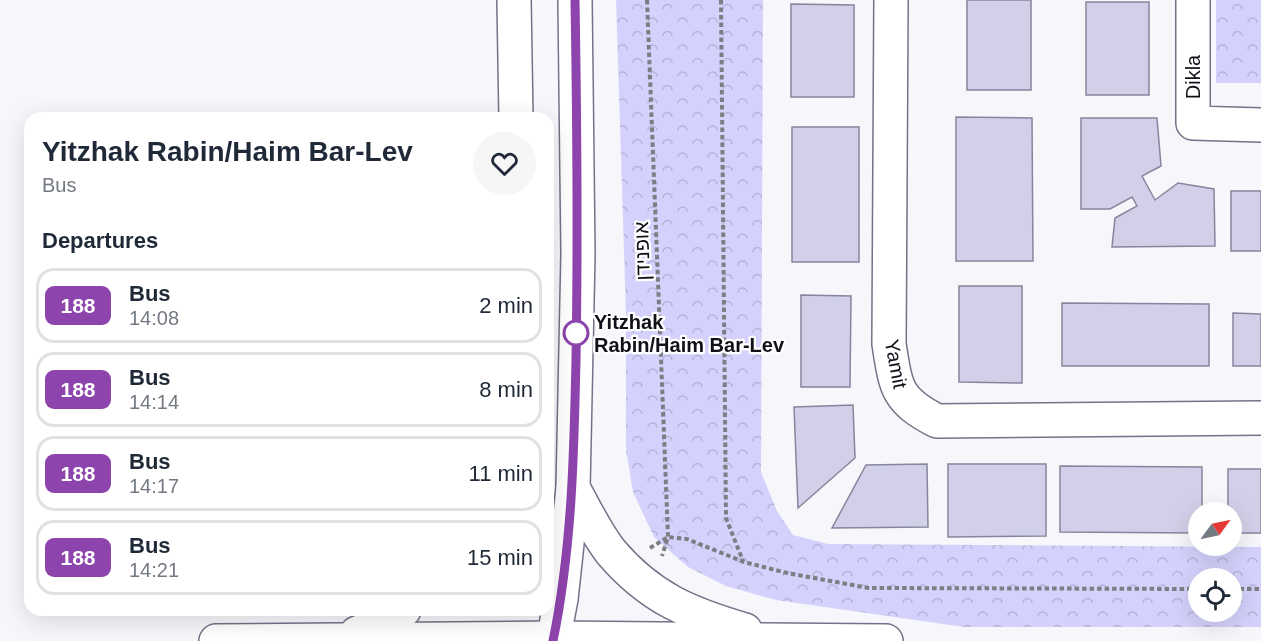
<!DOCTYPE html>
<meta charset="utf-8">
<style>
:root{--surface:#fff;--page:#f6f6f7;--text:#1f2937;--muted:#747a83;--line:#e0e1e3}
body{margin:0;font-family:Helvetica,Heebo,sans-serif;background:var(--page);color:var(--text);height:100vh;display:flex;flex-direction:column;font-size:22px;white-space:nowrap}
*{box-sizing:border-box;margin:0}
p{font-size:20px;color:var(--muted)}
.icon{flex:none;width:33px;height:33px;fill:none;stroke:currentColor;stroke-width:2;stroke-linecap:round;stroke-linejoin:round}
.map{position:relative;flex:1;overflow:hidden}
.side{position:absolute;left:24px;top:112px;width:530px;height:504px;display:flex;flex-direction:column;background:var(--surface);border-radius:18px;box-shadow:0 6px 24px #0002}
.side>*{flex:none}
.badge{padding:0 12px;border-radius:9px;font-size:21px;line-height:39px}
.needle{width:39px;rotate:57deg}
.buttons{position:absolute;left:1188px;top:502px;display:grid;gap:12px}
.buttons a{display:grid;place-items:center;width:54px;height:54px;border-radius:50%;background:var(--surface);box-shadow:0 6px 24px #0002;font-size:30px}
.map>.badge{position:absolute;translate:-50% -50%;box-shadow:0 0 0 3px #fff}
h2{padding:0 18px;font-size:22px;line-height:54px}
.round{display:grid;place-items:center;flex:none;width:63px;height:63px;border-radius:32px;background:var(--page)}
.head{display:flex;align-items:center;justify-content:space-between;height:102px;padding:0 18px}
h1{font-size:28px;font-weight:800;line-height:45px}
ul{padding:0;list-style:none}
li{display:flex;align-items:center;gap:18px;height:75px;margin:0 12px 9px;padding:0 6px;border:3px solid var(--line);border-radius:18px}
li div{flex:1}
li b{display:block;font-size:22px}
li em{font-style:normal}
li .badge{min-width:66px;font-weight:700;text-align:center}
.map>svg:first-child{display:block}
.park{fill:url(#park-crowns);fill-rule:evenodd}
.building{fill:#d1d0e8;stroke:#86859c;stroke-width:1.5}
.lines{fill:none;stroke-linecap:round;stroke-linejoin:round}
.street-casing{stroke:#737288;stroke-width:36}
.secondary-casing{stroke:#737288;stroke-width:36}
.path{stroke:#7d7d83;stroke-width:4;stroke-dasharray:4.5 3;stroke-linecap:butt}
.street{stroke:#fff;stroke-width:33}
.secondary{stroke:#fff;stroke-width:33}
.line-casing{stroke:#fff;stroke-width:14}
.line{stroke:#8e44ad;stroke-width:9}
.stop-dot{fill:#fff;stroke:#8e44ad;stroke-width:3}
.labels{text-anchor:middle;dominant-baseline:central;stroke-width:4.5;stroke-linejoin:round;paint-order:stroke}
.street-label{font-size:20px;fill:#111119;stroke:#fff}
.stop-label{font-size:20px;font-weight:bold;fill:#111119;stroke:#fff;text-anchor:start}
</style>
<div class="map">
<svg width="1261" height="641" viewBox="0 0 1261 641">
<defs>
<pattern id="park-crowns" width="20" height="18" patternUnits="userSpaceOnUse" patternTransform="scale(1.5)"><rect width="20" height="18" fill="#d4d2fc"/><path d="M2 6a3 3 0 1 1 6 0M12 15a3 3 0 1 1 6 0" fill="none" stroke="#b5b3d7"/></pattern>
</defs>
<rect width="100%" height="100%" fill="#f6f6fb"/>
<g class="park">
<path d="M 616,0 L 763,0 L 761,472 L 777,511 L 793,535 L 828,544 L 1261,547 L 1261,627 L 964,627 L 776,600 L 726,586 L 688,567 L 654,537 L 633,492 L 626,450 L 626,313 ZM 1198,579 L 1232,579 L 1232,612 L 1198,612 Z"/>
<rect x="1216" y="0" width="45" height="83"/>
</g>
<g class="building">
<rect x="967" y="0" width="64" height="90"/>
<rect x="1086" y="2" width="63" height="93"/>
<path d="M 791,4 L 854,5 L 854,97 L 791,97 Z"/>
<path d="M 956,117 L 1032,118 L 1033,261 L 956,261 Z"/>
<path d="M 1081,118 L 1157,118 L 1161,166 L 1142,176 L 1155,200 L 1178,183 L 1214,189 L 1215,246 L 1112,247 L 1115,218 L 1137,206 L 1132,197 L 1110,209 L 1081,209 Z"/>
<rect x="792" y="127" width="67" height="135"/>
<rect x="1231" y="191" width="30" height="60"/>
<path d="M 959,286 L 1022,286 L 1022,383 L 959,382 Z"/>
<path d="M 801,295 L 851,296 L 850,387 L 801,387 Z"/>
<path d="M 1062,303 L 1209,304 L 1209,366 L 1062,366 Z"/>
<path d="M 1233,313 L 1261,314 L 1261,366 L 1233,366 Z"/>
<path d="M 853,405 L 855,458 L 798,508 L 794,407 Z"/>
<path d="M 927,464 L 928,527 L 832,528 L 866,465 Z"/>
<path d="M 948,464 L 1046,464 L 1046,536 L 948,537 Z"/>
<path d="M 1060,466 L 1202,467 L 1202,513 L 1198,513 L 1198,533 L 1060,532 Z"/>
<path d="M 1228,469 L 1261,469 L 1261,533 L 1232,533 L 1232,513 L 1228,513 Z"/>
</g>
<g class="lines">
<defs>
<g id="street">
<path d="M 891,0 L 889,344 C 896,388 896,400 937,421 L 1261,418"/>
<path d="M 1193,0 L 1193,123 L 1261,125"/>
</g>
<g id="secondary">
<path d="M 514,0 L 516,118"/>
<path d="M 573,488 C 585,509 596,533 611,552 C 650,598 690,614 745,630"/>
<path d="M 357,633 L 385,622 L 404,610"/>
<path d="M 216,641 L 554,638 L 886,641"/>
<path d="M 553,641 L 561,599 L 573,488 L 578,254 L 575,0"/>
</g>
</defs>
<use href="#street" class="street-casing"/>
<use href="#secondary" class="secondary-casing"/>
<g class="path">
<path d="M 647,0 L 668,537 L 662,556"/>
<path d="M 721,0 L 726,518 L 743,561"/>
<path d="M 650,548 L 668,537 L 687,539 L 744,562 L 787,573 L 869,588 L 1198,589"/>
<path d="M 1232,589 L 1261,589"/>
</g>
<use href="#street" class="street"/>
<use href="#secondary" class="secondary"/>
</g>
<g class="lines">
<defs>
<path id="line" d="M 553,641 C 572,548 574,454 576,360 C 578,240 577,120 575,0"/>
</defs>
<use href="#line" class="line-casing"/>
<use href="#line" class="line"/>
</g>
<circle class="stop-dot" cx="576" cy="333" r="12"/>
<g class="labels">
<g class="street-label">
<text transform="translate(1193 77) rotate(-90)">Dikla</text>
<text transform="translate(642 251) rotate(-92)">אופנידן</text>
<text transform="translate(896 364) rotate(79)">Yamit</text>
</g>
<g class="stop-label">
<text x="594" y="322">Yitzhak<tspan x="594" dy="23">Rabin/Haim Bar-Lev</tspan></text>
</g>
</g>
</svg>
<div class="buttons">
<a><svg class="needle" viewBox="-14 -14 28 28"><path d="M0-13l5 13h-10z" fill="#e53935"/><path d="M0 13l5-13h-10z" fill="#747a83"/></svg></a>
<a><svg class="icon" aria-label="locate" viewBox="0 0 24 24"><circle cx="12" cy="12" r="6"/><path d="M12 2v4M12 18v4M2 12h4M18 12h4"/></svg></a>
</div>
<section class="side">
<div class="head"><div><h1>Yitzhak Rabin/Haim Bar-Lev</h1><p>Bus</p></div><a class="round"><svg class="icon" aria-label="heart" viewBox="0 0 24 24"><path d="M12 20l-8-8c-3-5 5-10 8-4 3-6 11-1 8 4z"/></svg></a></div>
<h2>Departures</h2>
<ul>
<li><span class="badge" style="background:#8e44ad;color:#fff">188</span><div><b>Bus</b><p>14:08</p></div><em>2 min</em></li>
<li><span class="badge" style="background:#8e44ad;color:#fff">188</span><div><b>Bus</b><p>14:14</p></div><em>8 min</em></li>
<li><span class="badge" style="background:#8e44ad;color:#fff">188</span><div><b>Bus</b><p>14:17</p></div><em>11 min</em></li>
<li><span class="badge" style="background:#8e44ad;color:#fff">188</span><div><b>Bus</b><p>14:21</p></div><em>15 min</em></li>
</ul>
</section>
</div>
